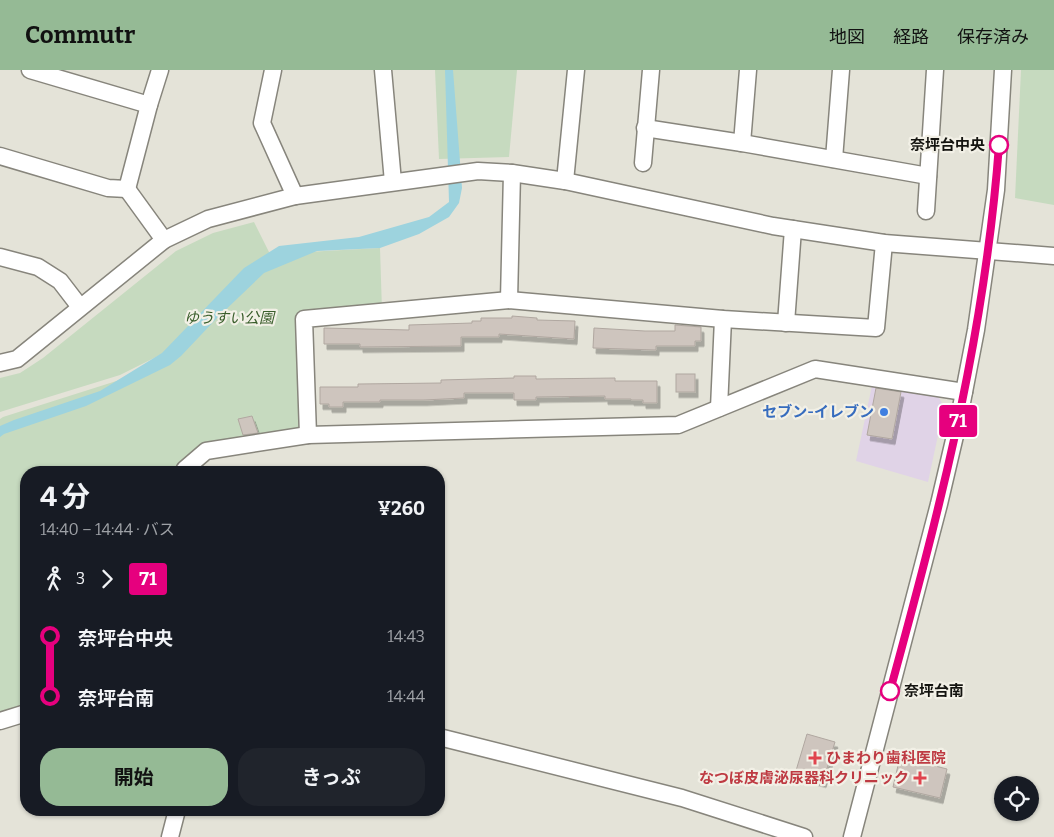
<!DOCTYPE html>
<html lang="ja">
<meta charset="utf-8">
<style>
:root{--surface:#171b24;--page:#20242c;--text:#f1f3f6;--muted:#9ea1a6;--accent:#95ba95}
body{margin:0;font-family:Bitter,"Noto Sans JP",serif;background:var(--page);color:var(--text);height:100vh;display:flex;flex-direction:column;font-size:19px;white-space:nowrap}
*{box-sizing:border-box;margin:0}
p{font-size:16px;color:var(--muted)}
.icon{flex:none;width:28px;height:28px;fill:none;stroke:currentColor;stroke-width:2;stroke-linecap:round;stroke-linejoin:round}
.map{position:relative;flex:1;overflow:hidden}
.side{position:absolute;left:20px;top:396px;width:425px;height:350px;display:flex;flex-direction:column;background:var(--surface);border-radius:20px;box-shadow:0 1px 4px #0004}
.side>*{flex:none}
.badge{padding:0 10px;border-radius:4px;font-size:18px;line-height:32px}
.controls{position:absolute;left:994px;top:706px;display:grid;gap:10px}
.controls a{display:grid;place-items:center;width:45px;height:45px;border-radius:50%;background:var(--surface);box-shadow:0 1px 4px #0004;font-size:25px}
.map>.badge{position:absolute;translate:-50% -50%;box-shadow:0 0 0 2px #fff}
.legs{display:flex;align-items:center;gap:8px;height:55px;padding:0 20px;font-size:16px}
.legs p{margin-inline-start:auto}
.headline{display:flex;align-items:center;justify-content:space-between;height:85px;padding:0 20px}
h1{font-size:28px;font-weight:700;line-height:38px}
.button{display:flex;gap:10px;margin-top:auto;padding:10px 20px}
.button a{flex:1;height:58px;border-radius:20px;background:var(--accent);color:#111;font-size:20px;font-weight:700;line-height:58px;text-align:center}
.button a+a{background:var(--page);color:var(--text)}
ul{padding:0 20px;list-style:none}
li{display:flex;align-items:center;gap:18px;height:60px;font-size:19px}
li i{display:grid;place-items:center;width:8px;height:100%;margin:0 6px;background:currentColor}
li i::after{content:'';width:12px;height:12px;margin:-6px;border:4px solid;border-radius:50%;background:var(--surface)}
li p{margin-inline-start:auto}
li:first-child i{background:linear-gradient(#0000 50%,currentColor 0)}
li:last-child i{background:linear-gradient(currentColor 50%,#0000 0)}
header{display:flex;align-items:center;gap:30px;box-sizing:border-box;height:70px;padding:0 25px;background:var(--accent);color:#111}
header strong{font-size:24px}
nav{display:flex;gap:28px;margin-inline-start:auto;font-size:18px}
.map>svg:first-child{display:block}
.commercial{fill:#e0d3e7}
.green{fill:#c6dabf}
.water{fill:#9dd3de}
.building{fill:#cec5be;stroke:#b0a7a0;filter:url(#shadow)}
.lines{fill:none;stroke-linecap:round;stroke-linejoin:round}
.minor-casing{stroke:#87857c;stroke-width:19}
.minor{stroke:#fff;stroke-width:16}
.line-1-casing{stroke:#fff;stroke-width:11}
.line-1{stroke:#e6007e;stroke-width:8}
.stop-1-dot{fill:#fff;stroke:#e6007e;stroke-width:2.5}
.shop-dot{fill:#3f7fe0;stroke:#f2f0e6;stroke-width:2}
.health-dot{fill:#e0444e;stroke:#f2f0e6;stroke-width:2}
.labels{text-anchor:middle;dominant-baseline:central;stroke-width:4.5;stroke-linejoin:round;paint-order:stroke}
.stop-label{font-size:15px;font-weight:bold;fill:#141410;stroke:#f2f0e6;text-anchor:end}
.park-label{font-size:15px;font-style:italic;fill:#3a5e2c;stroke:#f2f0e6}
.shop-label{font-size:15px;font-weight:bold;fill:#366cbe;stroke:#f2f0e6;text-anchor:end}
.health-label{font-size:15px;font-weight:bold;fill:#be3a42;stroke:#f2f0e6;text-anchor:start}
</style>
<header>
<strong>Commutr</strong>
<nav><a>地図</a><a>経路</a><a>保存済み</a></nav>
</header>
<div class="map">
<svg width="1054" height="767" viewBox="0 0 1054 767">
<defs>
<filter id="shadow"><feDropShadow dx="3" dy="5.5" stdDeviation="0" flood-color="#0004"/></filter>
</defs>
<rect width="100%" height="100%" fill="#e4e3d8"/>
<path class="commercial" d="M 873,311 L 937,324 L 944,337 L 928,412 L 856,391 Z"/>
<g class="green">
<path d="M 435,0 L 517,0 L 509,87 L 439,89 Z"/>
<path d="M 1021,0 L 1054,0 L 1054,135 L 1015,128 Z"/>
<path d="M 254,152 L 270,184 L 380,178 L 382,241 L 304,249 L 308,365 L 220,380 L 186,402 L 26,402 L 26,643 L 0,651 L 0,349 L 3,347 L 170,294 L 162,284 L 120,305 L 0,342 L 0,308 L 20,303 L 43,288 L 176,181 L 213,163 Z"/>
</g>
<path class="water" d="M 445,0 L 453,0 L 462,118 L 459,133 L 449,147 L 419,164 L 380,178 L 317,181 L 264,203 L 217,248 L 181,286 L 170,295 L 86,336 L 4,364 L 0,367 L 0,356 L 14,350 L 100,321 L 162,283 L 244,198 L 279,176 L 359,167 L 429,147 L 449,132 Z"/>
<g class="building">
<path d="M 512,246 L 537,248 L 537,250 L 575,251 L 574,269 L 499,264 L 499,267 L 461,267 L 461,276 L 360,277 L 360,274 L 324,274 L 324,258 L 409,260 L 409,255 L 472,253 L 472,251 L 481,251 L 481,248 L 512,248 Z"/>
<path d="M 675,255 L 701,257 L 701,271 L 695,271 L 695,276 L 656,276 L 656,280 L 593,278 L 594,258 L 645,261 L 675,261 Z"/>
<rect x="676" y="304" width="19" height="18"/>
<path d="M 514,306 L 536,306 L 536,309 L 615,308 L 615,311 L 657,311 L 657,333 L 643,333 L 643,330 L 631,330 L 631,329 L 605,329 L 605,326 L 536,327 L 536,330 L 514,330 L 514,323 L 464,323 L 464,328 L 424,330 L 380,330 L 380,332 L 343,332 L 343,337 L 329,337 L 329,334 L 320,334 L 320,317 L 358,317 L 358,314 L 441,313 L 441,310 L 514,308 Z"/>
<path d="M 876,318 L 901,322 L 892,369 L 867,365 Z"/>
<path d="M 252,346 L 258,363 L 243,365 L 238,349 Z"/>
<path d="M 807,664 L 835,672 L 823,712 L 795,704 Z"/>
<path d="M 900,687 L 947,699 L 940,728 L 893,717 Z"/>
</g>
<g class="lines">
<defs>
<g id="minor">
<path d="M 30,0 L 149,35"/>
<path d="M 273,0 L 262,53 L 295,126"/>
<path d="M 383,0 L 393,112"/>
<path d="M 645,58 L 742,73 L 928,106"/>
<path d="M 742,73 L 748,0"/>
<path d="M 0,86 L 108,118 L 127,119"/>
<path d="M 834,89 L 841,0"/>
<path d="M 643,93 L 651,0"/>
<path d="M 565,111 L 576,0"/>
<path d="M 127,119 L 149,35 L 160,0"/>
<path d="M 127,119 L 164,170"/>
<path d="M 926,141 L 935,0"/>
<path d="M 0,187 L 38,197 L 60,211 L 80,237"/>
<path d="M 509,230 L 512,103"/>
<path d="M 786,253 L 793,159"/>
<path d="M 0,293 L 17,289 L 164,170 L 208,149 L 295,126 L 478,101 L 512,103 L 565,111 L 773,156 L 884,173 L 1054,186"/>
<path d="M 719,338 L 723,249"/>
<path d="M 308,365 L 304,249 L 509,230 L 723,249 L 876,258 L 884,173"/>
<path d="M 186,402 L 185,399 L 206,381 L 308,365 L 678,355 L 815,299 L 964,322"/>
<path d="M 0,651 L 26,643"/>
<path d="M 439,667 L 682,728 L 804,767"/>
<path d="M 170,767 L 177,740"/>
<path d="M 852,767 L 939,434 L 958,353 L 976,260 L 996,120 L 1003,0"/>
</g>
</defs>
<use href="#minor" class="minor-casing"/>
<use href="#minor" class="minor"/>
</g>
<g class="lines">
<defs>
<path id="line-1" d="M 890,621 C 907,559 924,497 939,434 C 968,316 990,196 999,75"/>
</defs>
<use href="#line-1" class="line-1-casing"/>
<use href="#line-1" class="line-1"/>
</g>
<g class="stop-1-dot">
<circle cx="999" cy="75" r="9"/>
<circle cx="890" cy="621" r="9"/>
</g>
<circle class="shop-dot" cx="884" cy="342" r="5"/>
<g class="health-dot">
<path d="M812.5 680.5h5v5h5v5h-5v5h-5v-5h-5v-5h5z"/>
<path d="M917.5 700.5h5v5h5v5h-5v5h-5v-5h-5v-5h5z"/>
</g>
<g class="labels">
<g class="stop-label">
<text x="985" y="75">奈坪台中央</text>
<text x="904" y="621" text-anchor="start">奈坪台南</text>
</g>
<g class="park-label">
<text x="229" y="248">ゆうすい公園</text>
</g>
<g class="shop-label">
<text x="874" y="342">セブン-イレブン</text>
</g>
<g class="health-label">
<text x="826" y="688">ひまわり歯科医院</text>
<text x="909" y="708" text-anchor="end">なつぼ皮膚泌尿器科クリニック</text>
</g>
</g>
</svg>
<div class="controls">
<a><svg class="icon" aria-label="locate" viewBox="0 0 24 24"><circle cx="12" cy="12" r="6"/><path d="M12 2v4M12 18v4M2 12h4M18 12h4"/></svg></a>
</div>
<b class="badge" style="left:958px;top:351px;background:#e6007e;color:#fff">71</b>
<section class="side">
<div class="headline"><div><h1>4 分</h1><p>14:40 – 14:44 · バス</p></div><b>¥260</b></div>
<div class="legs"><svg class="icon" aria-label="walk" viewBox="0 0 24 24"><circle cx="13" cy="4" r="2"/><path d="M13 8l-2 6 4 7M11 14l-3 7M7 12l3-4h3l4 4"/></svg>3<svg class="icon" aria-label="forward" viewBox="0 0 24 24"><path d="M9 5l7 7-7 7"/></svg><b class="badge" style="background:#e6007e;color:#fff">71</b></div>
<ul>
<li><i style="color:#e6007e"></i><b>奈坪台中央</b><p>14:43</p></li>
<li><i style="color:#e6007e"></i><b>奈坪台南</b><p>14:44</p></li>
</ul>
<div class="button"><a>開始</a><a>きっぷ</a></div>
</section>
</div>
